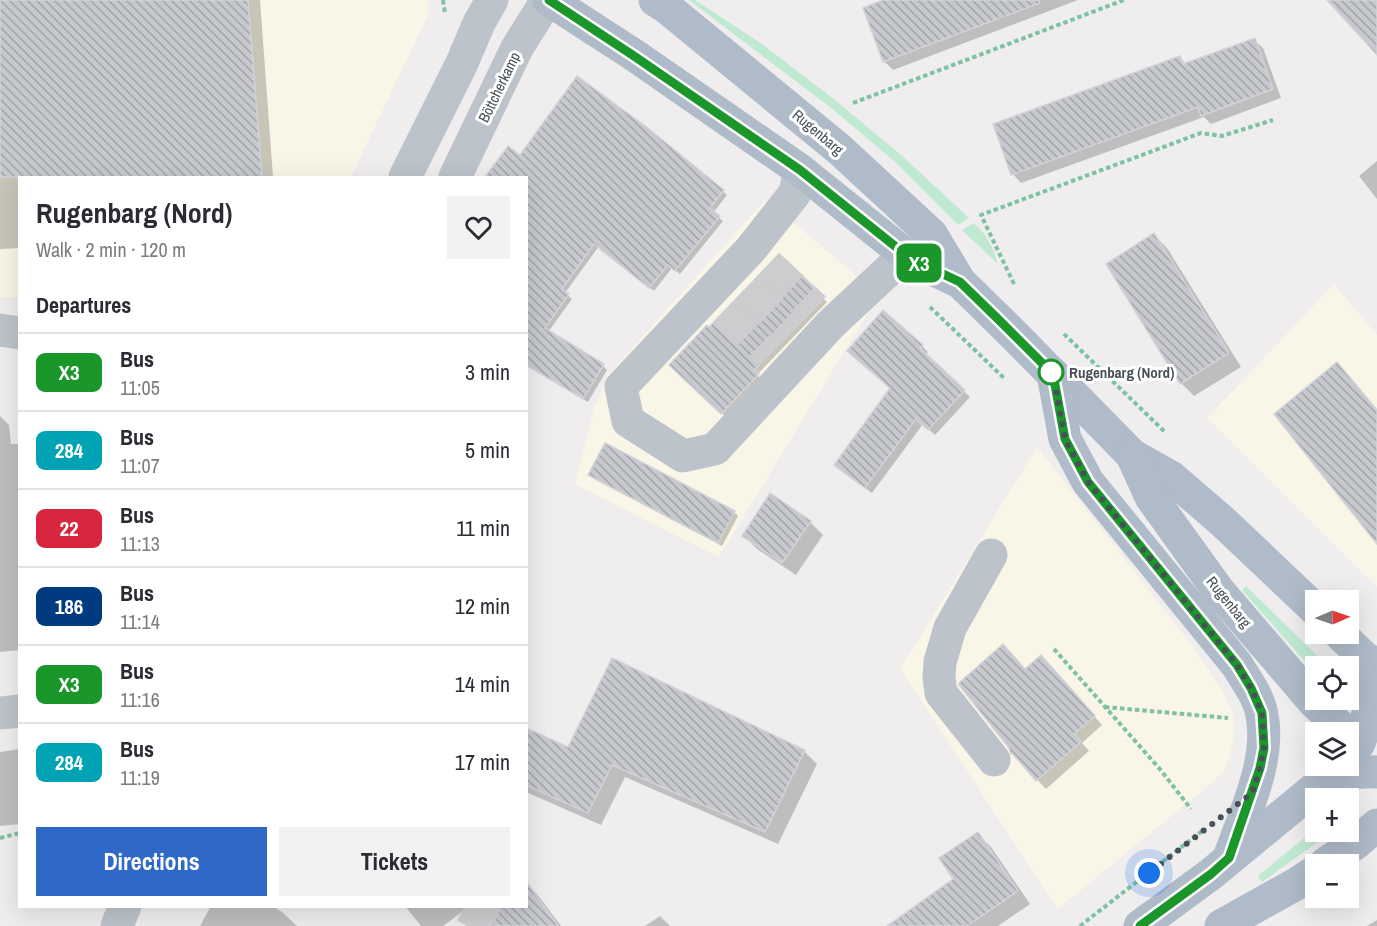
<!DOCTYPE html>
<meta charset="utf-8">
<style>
:root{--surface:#fff;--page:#f2f2f3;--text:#2b2b33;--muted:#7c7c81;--line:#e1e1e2;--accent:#2e69c8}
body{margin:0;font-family:"Archivo Narrow",sans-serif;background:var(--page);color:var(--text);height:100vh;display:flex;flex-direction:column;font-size:22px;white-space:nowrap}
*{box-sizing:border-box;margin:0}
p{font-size:20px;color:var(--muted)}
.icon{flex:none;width:33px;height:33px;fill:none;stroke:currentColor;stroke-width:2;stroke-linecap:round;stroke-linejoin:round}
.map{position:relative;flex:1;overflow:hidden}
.panel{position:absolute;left:18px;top:176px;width:510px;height:732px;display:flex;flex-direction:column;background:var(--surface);border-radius:0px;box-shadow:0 6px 24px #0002}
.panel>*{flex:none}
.badge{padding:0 12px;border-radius:9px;font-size:21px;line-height:39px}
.needle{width:39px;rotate:88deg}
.fabs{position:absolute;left:1305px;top:590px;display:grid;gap:12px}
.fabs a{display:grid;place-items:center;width:54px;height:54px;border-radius:0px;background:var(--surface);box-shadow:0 6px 24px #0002;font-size:30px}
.you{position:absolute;width:30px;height:30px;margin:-15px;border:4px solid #fff;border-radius:50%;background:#1a73e8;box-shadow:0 0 0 9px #1a73e833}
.map>.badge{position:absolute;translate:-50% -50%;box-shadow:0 0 0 3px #fff}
h2{padding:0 18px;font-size:22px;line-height:54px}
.round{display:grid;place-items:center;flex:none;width:63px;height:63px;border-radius:0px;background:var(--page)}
.headline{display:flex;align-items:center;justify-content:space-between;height:102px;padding:0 18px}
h1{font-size:28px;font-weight:700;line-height:45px}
.primary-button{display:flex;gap:12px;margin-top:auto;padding:12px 18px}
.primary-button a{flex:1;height:69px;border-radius:0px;background:var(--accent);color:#fff;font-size:24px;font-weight:700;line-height:69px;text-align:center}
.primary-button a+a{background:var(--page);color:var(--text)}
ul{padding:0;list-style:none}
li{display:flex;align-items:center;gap:18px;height:78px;padding:0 18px;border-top:2px solid var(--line)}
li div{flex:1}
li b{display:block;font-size:22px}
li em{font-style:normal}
li .badge{min-width:66px;font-weight:700;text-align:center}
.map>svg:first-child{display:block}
.commercial{fill:#f9f5e7}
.grass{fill:#c0e9d2}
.shadow{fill:#0003}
.building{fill:url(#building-back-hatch);stroke:#d1d3d8;stroke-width:1.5}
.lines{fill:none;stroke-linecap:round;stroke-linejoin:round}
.minor-tunnel{stroke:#cdcdcf;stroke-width:33;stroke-dasharray:33 16;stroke-linecap:butt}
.path{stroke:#7cc2a3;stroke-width:4;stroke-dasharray:4.5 3;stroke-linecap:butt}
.minor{stroke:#bdc3ca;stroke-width:33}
.major{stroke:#afbbc9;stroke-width:33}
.line-casing{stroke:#fff;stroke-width:14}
.line{stroke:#1a962b;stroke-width:9}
.walk{stroke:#474f58;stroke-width:6;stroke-dasharray:0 10.8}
.stop-dot{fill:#fff;stroke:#1a962b;stroke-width:3}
.labels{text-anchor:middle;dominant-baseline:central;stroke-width:6;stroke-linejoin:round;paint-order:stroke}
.street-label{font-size:15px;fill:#474f58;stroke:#fff}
.stop-label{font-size:15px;font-weight:bold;fill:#474f58;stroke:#fff;text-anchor:start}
</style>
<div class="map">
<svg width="1377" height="926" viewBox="0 0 1377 926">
<defs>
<pattern id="building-back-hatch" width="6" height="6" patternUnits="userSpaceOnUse" patternTransform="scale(1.5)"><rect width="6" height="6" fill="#c7c9cf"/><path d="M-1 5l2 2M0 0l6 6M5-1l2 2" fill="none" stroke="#a3a6ab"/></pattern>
</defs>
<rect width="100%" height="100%" fill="#efeded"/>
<g class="commercial">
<path d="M 0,0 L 427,0 L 429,13 L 351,177 L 20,177 L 19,298 L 0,297 Z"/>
<path d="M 766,199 L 879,295 L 719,557 L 575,484 L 594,410 L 608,375 Z"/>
<path d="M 1334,284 L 1377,335 L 1377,587 L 1207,418 Z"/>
<path d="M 1037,447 L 1194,648 L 1221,688 L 1233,714 L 1234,733 L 1230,757 L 1223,772 L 1213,782 L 1058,909 L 900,669 Z"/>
</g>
<g class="grass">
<path d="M 689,0 L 695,0 L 762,44 L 835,100 L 900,154 L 969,218 L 958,225 L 894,161 L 830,107 Z"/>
<path d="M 974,223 C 987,235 993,247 998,264 L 962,230 Z"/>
<path d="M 1246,586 L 1328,666 L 1316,666 L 1315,673 L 1242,590 Z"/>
<path d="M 1315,829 L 1316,831 L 1333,831 L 1262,882 L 1258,876 Z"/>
</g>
<g class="shadow">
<path d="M 0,0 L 260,0 L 273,177 L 20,177 L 20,248 L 0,249 Z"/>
<path d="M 887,0 L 1078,0 L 893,70 L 884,61 Z"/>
<path d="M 1254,40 L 1263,48 L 1281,98 L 1211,124 L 1204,117 L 1021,183 L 1013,174 L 1180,58 L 1186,64 Z"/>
<path d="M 648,130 L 727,195 L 713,213 L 723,221 L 680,274 L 672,268 L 654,291 L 599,246 L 565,293 L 572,299 L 548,332 L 603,366 L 607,370 L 588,402 L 529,366 L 526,369 L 526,177 L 489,177 L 521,157 Z"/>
<path d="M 1377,161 L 1377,199 L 1359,176 Z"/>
<path d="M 1154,235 L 1167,248 L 1241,367 L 1194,396 L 1181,383 Z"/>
<path d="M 779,256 L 827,302 L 757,375 L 762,379 L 726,417 L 671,365 L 709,329 Z"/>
<path d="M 922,346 L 928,352 L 925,355 L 970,397 L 935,435 L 923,424 L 872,493 L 842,471 L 891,389 L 849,351 Z"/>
<path d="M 0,416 L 9,425 L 11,444 L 20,444 L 20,650 L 0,652 Z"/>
<path d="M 590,475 L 734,512 L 738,516 L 722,546 L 594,479 Z"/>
<path d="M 810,522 L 823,535 L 796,575 L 757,549 L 744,536 Z"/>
<path d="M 612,660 L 804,751 L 817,764 L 778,844 L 625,777 L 601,825 L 526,792 L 526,729 L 569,749 Z"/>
<path d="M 1050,665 L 1102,725 L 1082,743 L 1089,751 L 1046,789 L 1021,762 Z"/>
<path d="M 20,749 L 20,824 L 0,826 L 0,752 Z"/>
<path d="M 978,834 L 991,847 L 1030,904 L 998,926 L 889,926 L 955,879 Z"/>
<path d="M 526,883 L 537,894 L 561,926 L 483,926 L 502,906 L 526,906 Z"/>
<path d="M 211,906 L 272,906 L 282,912 L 297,926 L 200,926 Z"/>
<path d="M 405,906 L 470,906 L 443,926 L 421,926 Z"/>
<path d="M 660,916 L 670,926 L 645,926 Z"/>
<path d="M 1377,920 L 1377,926 L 1367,926 Z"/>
</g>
<g class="building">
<path d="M 0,0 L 248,0 L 262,177 L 0,177 Z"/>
<path d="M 883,0 L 1039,0 L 1040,3 L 883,62 L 863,8 Z"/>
<path d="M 1327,0 L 1377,0 L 1377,55 Z"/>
<path d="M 1255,38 L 1273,89 L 1201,116 L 1198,107 L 1011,175 L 993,124 L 1180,56 L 1183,64 Z"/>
<path d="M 577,76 L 649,129 L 724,190 L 710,208 L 720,216 L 675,271 L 668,265 L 649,288 L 594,244 L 562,289 L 569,294 L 545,328 L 604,364 L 583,399 L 526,365 L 526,177 L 485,177 L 508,146 L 520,155 Z"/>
<path d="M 1154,233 L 1229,353 L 1180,384 L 1106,264 Z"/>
<path d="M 779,254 L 825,297 L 754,370 L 759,374 L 721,414 L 669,365 L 707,325 L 709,327 Z"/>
<path d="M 883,310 L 923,345 L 920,348 L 965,390 L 928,430 L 916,419 L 865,488 L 834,465 L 890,388 L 847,351 Z"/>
<path d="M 1337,362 L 1377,410 L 1377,544 L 1274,414 Z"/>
<path d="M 605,443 L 735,511 L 718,543 L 588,475 Z"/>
<path d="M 770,493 L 811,521 L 782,563 L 742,536 Z"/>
<path d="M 1003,644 L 1025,669 L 1041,655 L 1095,716 L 1074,734 L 1081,742 L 1036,781 L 1012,753 L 1011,754 L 1009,748 L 959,685 L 959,683 Z"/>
<path d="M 612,658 L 805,750 L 765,832 L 612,765 L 588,813 L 526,785 L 526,728 L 568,747 Z"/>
<path d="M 978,832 L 1018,891 L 967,926 L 887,926 L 953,879 L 939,858 Z"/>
<path d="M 526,881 L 558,926 L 481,926 L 500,906 L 526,906 Z"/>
</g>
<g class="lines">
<g class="minor-tunnel">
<path d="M 768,265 L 814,308"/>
<path d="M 748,288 L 793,330"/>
<path d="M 725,311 L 770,354"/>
<path d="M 465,906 L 501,926"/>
</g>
<g class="path">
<path d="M 443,0 L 445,13"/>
<path d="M 853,103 L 1124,0"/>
<path d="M 1014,284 L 981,215 L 1201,133 L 1222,136 L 1273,120"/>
<path d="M 930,307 L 1005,379"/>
<path d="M 1064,334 L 1166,433"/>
<path d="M 1054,649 L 1159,768 L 1191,809"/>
<path d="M 1105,707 L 1228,718"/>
<path d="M 0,838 L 20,833"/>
<path d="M 1080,926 L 1202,831"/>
</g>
<g class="minor">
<path d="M 800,170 L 795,193 L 751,249 L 621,387 L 628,421 L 683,456 L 715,449 L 831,324 L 890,269 L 911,259"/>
<path d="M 405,177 L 462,63 L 479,23 L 492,0"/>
<path d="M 455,177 L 517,48 L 547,0"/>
<path d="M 0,330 L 20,333"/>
<path d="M 991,555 L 950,628 L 940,662 L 939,677 L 941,693 L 994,760"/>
<path d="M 0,713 L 20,711"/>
<path d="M 117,926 L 125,906"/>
</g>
<g class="major">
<path d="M 549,0 L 634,55 L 800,170 L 911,259 L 960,282"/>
<path d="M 655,0 L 666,7 L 839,149 L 931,234 L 960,282 L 1014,335 L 1132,455 L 1171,477 L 1222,521 L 1316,610"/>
<path d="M 1053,374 L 1065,439 L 1088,482 L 1237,665 C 1246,680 1259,697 1262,715 C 1271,761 1244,815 1229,858"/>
<path d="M 1132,455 L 1151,497 L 1218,590 L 1314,702 L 1346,732"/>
<path d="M 1339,633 L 1377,670"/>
<path d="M 1359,743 C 1371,711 1373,693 1367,659"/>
<path d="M 1325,780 C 1343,774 1358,771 1377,772"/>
<path d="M 1325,864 L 1356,843 L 1377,825"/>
<path d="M 1140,926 L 1211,874 L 1325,780 L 1339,765"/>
<path d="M 1221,926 L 1296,884 L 1316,871"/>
</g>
</g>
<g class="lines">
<defs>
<path id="line" d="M 549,0 L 634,56 L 800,170 L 911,259 L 960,282 L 1000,321 L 1053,374 L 1065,439 L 1088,482 L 1237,665 L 1251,688 L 1262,713 L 1264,748 L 1260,768 L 1229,858 L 1211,874 L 1140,926"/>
</defs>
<use href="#line" class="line-casing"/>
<use href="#line" class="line"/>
<path class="walk" d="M 1051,372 L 1053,374 L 1065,439 L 1088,482 L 1237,665 L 1251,688 L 1262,713 L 1264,748 L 1260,768 L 1252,793 L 1149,873"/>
</g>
<circle class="stop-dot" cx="1051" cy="372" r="12"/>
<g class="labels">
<g class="street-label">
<text transform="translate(499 87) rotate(-64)">Böttcherkamp</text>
<text transform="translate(818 132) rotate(40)">Rugenbarg</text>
<text transform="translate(1229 602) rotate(51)">Rugenbarg</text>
</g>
<g class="stop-label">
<text x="1069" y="372">Rugenbarg (Nord)</text>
</g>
</g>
</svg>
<div class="fabs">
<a><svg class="needle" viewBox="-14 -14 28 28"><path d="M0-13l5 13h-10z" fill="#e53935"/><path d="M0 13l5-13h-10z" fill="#7c7c81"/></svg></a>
<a><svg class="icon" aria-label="locate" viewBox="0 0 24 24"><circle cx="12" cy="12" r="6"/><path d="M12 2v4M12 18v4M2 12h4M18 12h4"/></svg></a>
<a><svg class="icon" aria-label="layers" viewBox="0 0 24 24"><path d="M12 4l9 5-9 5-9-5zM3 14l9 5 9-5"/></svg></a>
<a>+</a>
<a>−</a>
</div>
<div class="you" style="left:1149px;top:873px"></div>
<b class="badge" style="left:919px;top:263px;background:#1a962b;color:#fff">X3</b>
<section class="panel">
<div class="headline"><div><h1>Rugenbarg (Nord)</h1><p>Walk · 2 min · 120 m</p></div><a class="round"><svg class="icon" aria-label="heart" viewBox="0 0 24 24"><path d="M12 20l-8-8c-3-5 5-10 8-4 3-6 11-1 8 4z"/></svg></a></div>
<h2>Departures</h2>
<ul>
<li><span class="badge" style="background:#1a962b;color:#fff">X3</span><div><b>Bus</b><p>11:05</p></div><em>3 min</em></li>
<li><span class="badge" style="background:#00a3b4;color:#fff">284</span><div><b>Bus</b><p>11:07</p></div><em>5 min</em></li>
<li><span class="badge" style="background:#d7263d;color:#fff">22</span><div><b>Bus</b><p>11:13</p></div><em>11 min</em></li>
<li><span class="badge" style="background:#003b80;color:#fff">186</span><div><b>Bus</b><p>11:14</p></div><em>12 min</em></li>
<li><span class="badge" style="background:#1a962b;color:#fff">X3</span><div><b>Bus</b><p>11:16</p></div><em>14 min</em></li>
<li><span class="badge" style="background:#00a3b4;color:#fff">284</span><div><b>Bus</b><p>11:19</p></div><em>17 min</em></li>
</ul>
<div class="primary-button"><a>Directions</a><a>Tickets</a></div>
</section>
</div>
